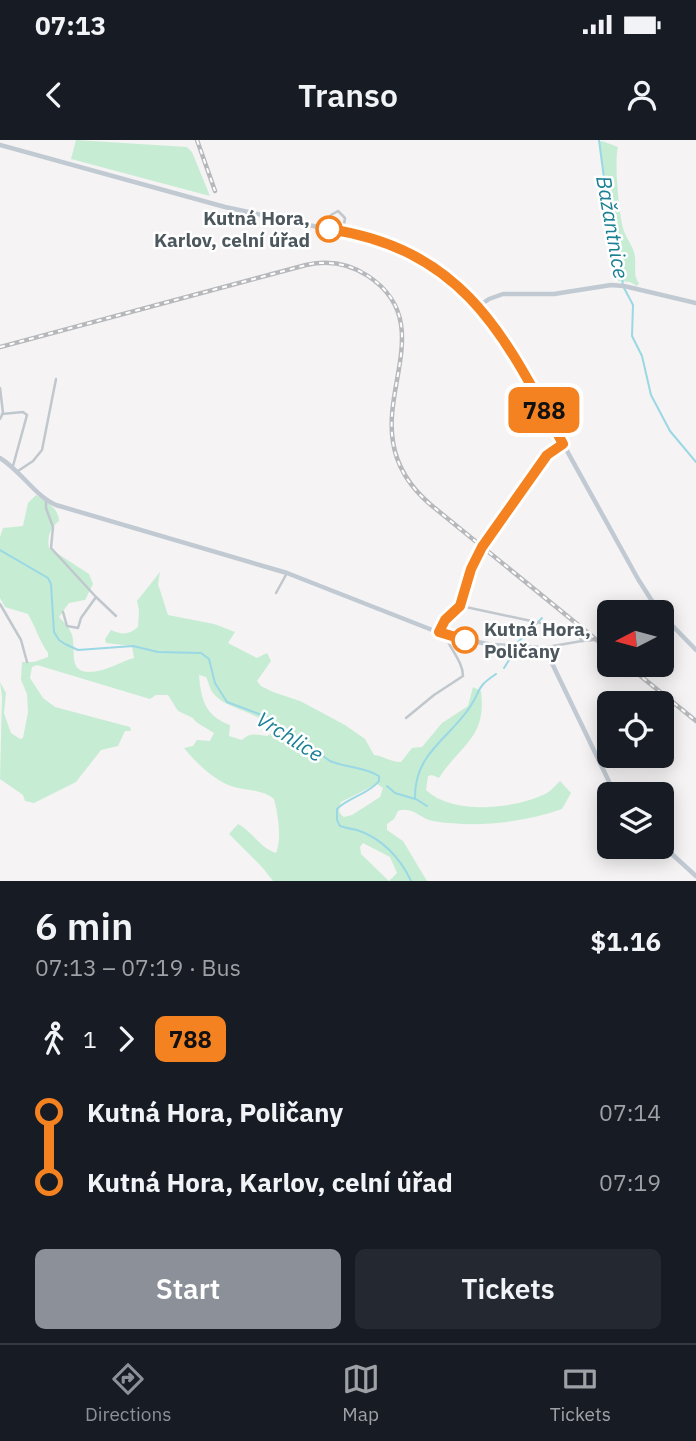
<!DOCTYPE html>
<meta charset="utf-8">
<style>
:root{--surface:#171b24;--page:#242831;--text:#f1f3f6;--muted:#9ea1a6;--line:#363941;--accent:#8c9099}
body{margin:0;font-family:"IBM Plex Sans",sans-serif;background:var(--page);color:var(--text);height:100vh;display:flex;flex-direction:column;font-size:26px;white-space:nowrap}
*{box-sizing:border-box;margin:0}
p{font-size:23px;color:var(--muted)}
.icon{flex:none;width:38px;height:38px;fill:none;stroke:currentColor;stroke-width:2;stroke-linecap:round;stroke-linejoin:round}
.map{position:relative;height:741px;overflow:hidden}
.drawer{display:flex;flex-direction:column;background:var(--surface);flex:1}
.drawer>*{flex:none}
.badge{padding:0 14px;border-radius:10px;font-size:24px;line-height:46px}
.needle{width:46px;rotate:264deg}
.fabs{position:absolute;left:597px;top:460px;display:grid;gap:14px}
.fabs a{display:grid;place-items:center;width:77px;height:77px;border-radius:10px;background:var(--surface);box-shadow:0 4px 18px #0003;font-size:35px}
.map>.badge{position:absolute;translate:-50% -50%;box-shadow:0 0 0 4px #fff}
.legs{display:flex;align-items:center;gap:10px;height:77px;padding:0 35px;font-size:23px}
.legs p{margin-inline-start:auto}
.summary{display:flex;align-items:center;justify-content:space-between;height:119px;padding:0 35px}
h1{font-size:38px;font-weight:600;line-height:52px}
.primary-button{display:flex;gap:14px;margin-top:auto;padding:14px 35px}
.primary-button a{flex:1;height:80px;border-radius:10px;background:var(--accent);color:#fff;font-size:28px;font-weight:600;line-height:80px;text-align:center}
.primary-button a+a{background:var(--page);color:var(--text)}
ul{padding:0 35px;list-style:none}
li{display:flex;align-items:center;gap:24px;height:70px;font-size:26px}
li i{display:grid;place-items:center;width:10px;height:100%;margin:0 9px;background:currentColor}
li i::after{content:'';width:18px;height:18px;margin:-9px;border:5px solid;border-radius:50%;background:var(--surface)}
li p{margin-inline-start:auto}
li:first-child i{background:linear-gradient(#0000 50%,currentColor 0)}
li:last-child i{background:linear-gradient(currentColor 50%,#0000 0)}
.status{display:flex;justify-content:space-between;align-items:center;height:49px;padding:0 35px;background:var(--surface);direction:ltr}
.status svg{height:19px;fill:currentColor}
header{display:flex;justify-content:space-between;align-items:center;height:91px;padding:0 35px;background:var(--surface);font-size:32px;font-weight:600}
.tab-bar{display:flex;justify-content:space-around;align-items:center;height:98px;border-top:2px solid var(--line);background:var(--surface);font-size:19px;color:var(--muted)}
.tab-bar a{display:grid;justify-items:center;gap:4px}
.tab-bar .active{color:var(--accent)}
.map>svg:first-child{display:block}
.green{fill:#c7ecd4;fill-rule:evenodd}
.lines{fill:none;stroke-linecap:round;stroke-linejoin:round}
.stream{stroke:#99d8e4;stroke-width:2}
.street{stroke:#c0c7cd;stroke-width:2.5}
.secondary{stroke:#c1cad2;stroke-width:4.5}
.rail-casing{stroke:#b6b8bc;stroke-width:4.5}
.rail{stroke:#fff;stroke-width:2;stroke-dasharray:5;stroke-linecap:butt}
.line-1-casing{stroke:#fff;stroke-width:16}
.line-1{stroke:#f58220;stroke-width:10}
.stop-1-dot{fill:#fff;stroke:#f58220;stroke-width:3.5}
.labels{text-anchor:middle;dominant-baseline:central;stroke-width:5;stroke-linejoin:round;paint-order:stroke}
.stop-label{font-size:19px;font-weight:bold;fill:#4c575e;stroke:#fff;text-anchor:end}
.water-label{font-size:21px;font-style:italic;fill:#1b8094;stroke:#fff}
</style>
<div class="status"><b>07:13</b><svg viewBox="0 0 49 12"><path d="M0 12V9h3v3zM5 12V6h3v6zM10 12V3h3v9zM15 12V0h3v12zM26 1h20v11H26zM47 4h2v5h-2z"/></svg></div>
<header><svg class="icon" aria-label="back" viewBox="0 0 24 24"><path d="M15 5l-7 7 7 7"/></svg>Transo<svg class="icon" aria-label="person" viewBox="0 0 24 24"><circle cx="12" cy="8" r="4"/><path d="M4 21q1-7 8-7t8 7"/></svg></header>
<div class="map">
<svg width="696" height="741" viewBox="0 0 696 741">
<rect width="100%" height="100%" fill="#f5f3f3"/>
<g class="green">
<path d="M 76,0 L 187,7 L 192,12 L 210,56 L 71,19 Z"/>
<path d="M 602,1 L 618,7 C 614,21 619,77 624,91 C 627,100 634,107 635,117 C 636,126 633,136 639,143 L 637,146 L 630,142 L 618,141 L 623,125 L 612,96 L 599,5 L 599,2 Z"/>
<path d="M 36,355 C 46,362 59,368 59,381 C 50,388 47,397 49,408 L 89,434 L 93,444 L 85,460 L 69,463 L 59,477 C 64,482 70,488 72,495 C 77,512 65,537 98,531 C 110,529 122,521 134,518 L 132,506 L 106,503 L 105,499 L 111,490 C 123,495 128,495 138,487 L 139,470 L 137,461 L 160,432 L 158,444 L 168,475 L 214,484 L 235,492 L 228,503 L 257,518 L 267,513 L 271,521 L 257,541 L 261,546 L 273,552 L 300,561 L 345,585 L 365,599 L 374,615 C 384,616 390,622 401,622 L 412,608 L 422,607 L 442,583 L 468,566 L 473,547 L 481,551 C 487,598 461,604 439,638 L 432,635 L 428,636 L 426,650 C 452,675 512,669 543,655 C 549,653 555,646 560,641 L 571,653 L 562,669 C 521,683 476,688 433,681 C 420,679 413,666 398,671 L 394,679 L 387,684 L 387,690 L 403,701 L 427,741 L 389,741 L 397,733 L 390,717 L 363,703 L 360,707 L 361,714 L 389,741 L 273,741 L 262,727 L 229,694 L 238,684 C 252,691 260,708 276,713 C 282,699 278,674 274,659 C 263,649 245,651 231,646 C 214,640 196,623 184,608 L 193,606 L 197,600 L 210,601 L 214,593 L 196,582 L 193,578 L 178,571 L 168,555 L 156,555 L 150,559 L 37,525 L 32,527 L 30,538 L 43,558 L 55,567 L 130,587 L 131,591 L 125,591 L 118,606 L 101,610 L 76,642 L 34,663 L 25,661 L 23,655 L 0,639 L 2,556 L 0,542 L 6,553 L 4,573 L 6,579 L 11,593 L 20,599 L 23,598 L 28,572 L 27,554 L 21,540 L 22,522 L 34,522 L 48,517 L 48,513 C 39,500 36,488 28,474 L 5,467 L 0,458 L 0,397 L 3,388 L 23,386 L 28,363 ZM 199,535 L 206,537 C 209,542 209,548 213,553 C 227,571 260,570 271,590 L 271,594 L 267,596 C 257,595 251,592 242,600 L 229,596 L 230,585 C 205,576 201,559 199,535 ZM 377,644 L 383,648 L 380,657 L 352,675 L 344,677 C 337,673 339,668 341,662 Z"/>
</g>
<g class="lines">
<g class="stream">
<path d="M 599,0 L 612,98 L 620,120 L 623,146 L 633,165 L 632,196 L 642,216 L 651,255 L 670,291 L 696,322"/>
<path d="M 0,410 L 48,438 L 51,444 L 54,492 L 59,500 L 65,504 L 78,510 L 133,506 L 158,512 L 201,513 L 209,519 L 215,543 L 227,562 L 267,577 L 330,621 C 346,628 363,626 379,636 L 379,641 C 369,654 349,657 337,669 L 337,680 L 340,686 C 346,688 352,689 357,690 C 382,698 401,719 411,741"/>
<path d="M 517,503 L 542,478"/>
<path d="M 504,528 L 516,509"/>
<path d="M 387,646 L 395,653 L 415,659 C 414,613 448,600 470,567 C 482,549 475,548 496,534"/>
<path d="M 416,659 L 427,666"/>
</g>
<g class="street">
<path d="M 327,88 L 331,75 L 338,71 L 345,78 L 343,91"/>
<path d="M 0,248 L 3,273 L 0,279"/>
<path d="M 2,274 L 23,272 L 27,275 L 13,326"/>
<path d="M 18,331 L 33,321 L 42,310 L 56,239"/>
<path d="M 46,361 L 46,368 L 53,387 L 51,408 L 96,457 L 81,478 L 78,488 L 67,486 L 63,472"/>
<path d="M 276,453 L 287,433"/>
<path d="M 96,457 L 116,476"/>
<path d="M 0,464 L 21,500 L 27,522"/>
<path d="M 461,466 L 569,489 L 578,495 L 582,501 L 541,508"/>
<path d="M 582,501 L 606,499"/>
<path d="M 406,578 L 434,555 L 463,536 C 463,522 450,509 445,495"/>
</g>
<g class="secondary">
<path d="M 0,5 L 225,67 L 369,98 L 401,110 L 433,127 L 471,158 L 505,199 L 638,439 L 659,472"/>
<path d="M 479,166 L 489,159 L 503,154 L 554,154 L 611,145 L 624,146 L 696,163"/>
<path d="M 0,318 C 21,331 36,357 56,365 L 287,433 L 445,495 L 492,505 L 541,508 L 548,515 L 615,654"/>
<path d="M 662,475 L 696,510"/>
<path d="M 439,492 L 445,480 L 460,465 L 471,429 L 482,407 L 549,312 L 563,304"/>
<path d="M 662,705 L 696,736"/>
</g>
<defs>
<g id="rail">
<path d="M 197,0 L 215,51"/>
<path d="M 0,207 L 306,125 C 328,120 350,124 368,136 C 433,179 383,244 393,302 C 397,328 411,348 431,365 L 609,510"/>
<path d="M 627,525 L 696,581"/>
</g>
</defs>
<use href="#rail" class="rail-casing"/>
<use href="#rail" class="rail"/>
</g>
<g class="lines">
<defs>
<path id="line-1" d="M 329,89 C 465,110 504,195 563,304 L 547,315 L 482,407 L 471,429 L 460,466 L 445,480 L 439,492 L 465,500"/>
</defs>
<use href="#line-1" class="line-1-casing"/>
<use href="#line-1" class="line-1"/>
</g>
<g class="stop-1-dot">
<circle cx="329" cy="89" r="12"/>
<circle cx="465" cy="500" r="12"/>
</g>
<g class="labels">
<g class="stop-label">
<text x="310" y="78">Kutná Hora,<tspan x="310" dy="22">Karlov, celní úřad</tspan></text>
<text x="484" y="489" text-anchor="start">Kutná Hora,<tspan x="484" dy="22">Poličany</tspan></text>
</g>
<g class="water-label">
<text transform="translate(613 87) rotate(80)">Bažantnice</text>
<text transform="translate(290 596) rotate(32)">Vrchlice</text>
</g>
</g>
</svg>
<div class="fabs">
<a><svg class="needle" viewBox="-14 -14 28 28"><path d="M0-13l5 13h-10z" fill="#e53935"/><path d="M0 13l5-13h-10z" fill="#9ea1a6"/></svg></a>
<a><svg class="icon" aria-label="locate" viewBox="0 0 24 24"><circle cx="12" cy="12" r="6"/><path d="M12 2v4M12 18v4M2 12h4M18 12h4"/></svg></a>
<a><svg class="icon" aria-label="layers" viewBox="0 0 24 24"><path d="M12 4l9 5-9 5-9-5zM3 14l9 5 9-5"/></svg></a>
</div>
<b class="badge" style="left:544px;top:270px;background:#f58220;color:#111">788</b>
</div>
<section class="drawer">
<div class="summary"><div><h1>6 min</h1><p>07:13 – 07:19 · Bus</p></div><b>$1.16</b></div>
<div class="legs"><svg class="icon" aria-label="walk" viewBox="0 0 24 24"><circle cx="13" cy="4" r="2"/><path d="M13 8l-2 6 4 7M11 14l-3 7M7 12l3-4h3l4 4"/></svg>1<svg class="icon" aria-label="forward" viewBox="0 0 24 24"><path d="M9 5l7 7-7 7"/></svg><b class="badge" style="background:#f58220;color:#111">788</b></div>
<ul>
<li><i style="color:#f58220"></i><b>Kutná Hora, Poličany</b><p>07:14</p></li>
<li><i style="color:#f58220"></i><b>Kutná Hora, Karlov, celní úřad</b><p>07:19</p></li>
</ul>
<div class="primary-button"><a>Start</a><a>Tickets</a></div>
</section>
<nav class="tab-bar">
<a class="active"><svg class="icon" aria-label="directions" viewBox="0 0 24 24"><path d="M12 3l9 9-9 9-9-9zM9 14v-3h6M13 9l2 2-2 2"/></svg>Directions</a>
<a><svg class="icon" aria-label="map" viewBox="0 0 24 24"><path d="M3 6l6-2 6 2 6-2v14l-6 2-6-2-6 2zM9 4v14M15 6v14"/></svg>Map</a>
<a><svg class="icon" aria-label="tickets" viewBox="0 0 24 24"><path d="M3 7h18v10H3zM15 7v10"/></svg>Tickets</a>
</nav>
